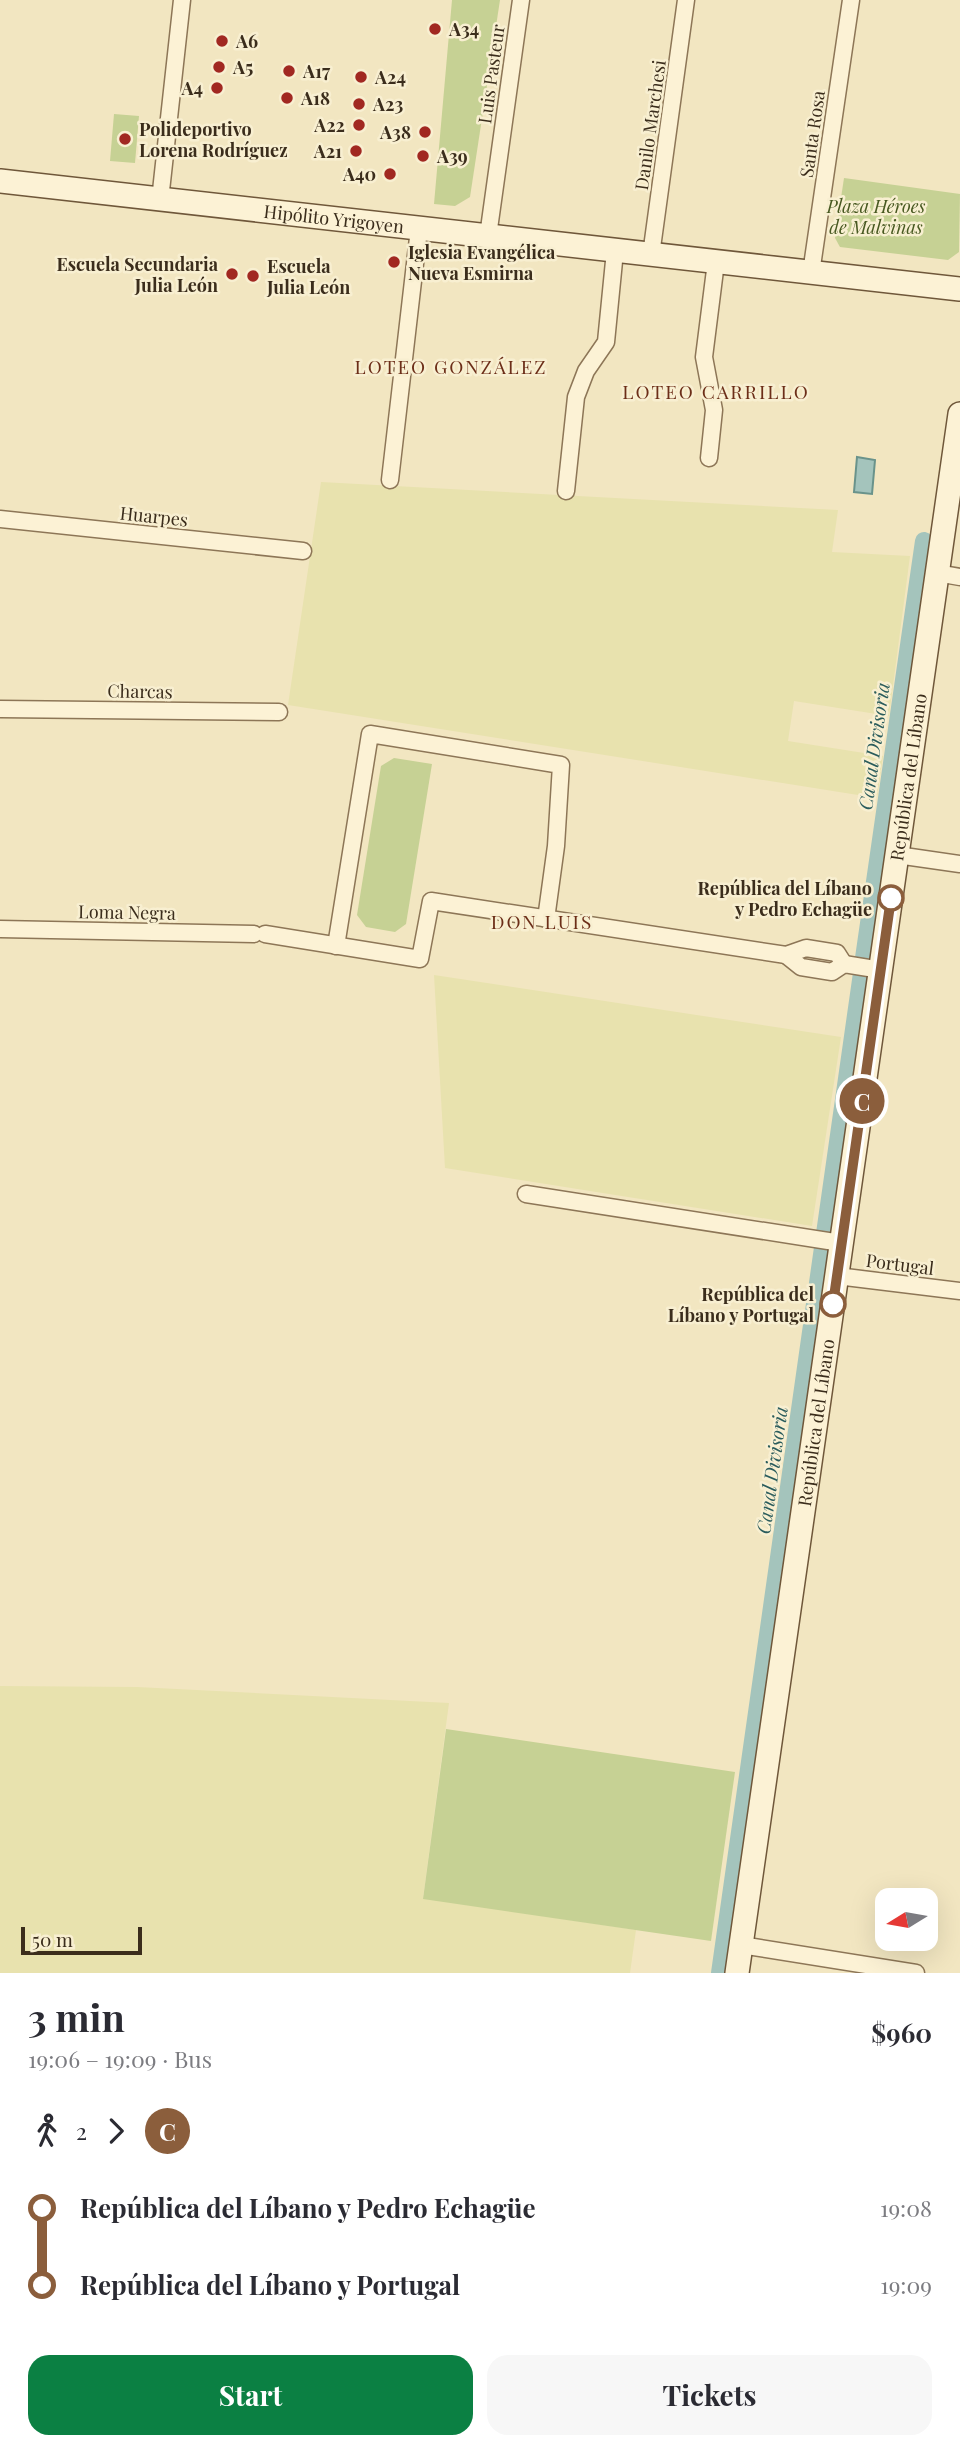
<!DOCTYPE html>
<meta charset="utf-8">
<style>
:root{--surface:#fff;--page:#f7f7f7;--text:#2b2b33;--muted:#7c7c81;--accent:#0b8043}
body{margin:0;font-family:"Playfair Display",serif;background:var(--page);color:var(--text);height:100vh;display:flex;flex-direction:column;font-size:26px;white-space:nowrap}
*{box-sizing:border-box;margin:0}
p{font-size:23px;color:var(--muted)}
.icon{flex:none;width:38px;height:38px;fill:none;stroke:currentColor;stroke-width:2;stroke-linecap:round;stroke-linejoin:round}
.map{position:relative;height:1973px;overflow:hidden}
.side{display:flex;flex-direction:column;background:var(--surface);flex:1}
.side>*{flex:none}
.badge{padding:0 14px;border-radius:23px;font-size:24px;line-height:46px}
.needle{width:46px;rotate:259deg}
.buttons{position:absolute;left:875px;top:1888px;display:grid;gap:14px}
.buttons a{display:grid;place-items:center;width:63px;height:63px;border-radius:14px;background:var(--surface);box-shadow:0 7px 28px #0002;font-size:35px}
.scale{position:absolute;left:21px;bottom:18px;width:121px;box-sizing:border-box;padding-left:7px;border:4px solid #3b2d1c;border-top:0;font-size:19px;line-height:24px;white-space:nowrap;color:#3b2d1c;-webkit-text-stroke:5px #f8efd1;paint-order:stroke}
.map>.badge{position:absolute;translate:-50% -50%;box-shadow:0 0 0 4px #fff}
.legs{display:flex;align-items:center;gap:10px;height:77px;padding:0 28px;font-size:23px}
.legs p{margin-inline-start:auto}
.summary{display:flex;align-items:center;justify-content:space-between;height:119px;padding:0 28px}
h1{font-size:38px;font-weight:700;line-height:52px}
.cta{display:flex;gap:14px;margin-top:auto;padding:14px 28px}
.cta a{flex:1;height:80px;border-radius:21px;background:var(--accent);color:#fff;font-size:28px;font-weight:700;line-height:80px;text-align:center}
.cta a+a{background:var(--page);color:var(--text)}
ul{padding:0 28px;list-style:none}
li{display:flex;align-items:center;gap:24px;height:77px;font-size:26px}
li i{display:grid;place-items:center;width:10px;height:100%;margin:0 9px;background:currentColor}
li i::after{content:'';width:18px;height:18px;margin:-9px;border:5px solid;border-radius:50%;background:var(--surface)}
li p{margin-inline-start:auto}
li:first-child i{background:linear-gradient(#0000 50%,currentColor 0)}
li:last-child i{background:linear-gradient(currentColor 50%,#0000 0)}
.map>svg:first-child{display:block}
.farmland{fill:#e8e2ae}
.green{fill:#c6d194}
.water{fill:#a4c4bc;stroke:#6a938b;stroke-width:2}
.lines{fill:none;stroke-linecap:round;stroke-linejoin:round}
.canal{stroke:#a4c4bc;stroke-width:18}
.street-casing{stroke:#8d7657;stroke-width:19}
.secondary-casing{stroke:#6f573a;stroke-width:26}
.street{stroke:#fcf2d5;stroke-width:16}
.secondary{stroke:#fcf2d5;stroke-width:23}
.line-1-casing{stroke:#fff;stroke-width:16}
.line-1{stroke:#8b5e3c;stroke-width:10}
.poi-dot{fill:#a12821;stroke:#f8efd1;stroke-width:2.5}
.stop-1-dot{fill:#fff;stroke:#8b5e3c;stroke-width:3.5}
.labels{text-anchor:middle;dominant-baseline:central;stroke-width:5;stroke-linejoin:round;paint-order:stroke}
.poi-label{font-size:18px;font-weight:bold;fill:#3b2d1c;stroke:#f8efd1;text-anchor:start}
.street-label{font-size:18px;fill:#3b2d1c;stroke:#f8efd1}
.park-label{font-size:18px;font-style:italic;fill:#485921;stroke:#f8efd1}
.stop-label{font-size:18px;font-weight:bold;fill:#3b2d1c;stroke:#f8efd1;text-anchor:end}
.neighbourhood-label{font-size:19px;letter-spacing:2px;fill:#6c2e18;stroke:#f8efd1}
.water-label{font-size:19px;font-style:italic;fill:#2a5c5c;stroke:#f8efd1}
</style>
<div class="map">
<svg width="960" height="1973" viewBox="0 0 960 1973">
<rect width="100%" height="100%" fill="#f2e6c1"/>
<g class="farmland">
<path d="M 321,482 L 838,510 L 832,552 L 910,556 L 889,716 L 794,701 L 788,741 L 883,756 L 877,798 L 288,705 Z"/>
<path d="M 434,975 L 841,1037 L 812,1226 L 445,1168 Z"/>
<path d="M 0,1686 L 137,1687 L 449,1703 L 423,1898 L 636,1930 L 630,1973 L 0,1973 Z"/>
</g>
<g class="green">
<path d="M 452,0 L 500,0 L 470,197 L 455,206 L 434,204 Z"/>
<path d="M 114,114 L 139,116 L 135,163 L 110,161 Z"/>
<path d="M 844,178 L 960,194 L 959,252 L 948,260 L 840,247 L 835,238 Z"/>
<path d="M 394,758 L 432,764 L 406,924 L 395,932 L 366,927 L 357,915 L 381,766 Z"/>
<path d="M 446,1729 L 735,1772 L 711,1941 L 423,1899 Z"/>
</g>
<path class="water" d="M 857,457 L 875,460 L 872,494 L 854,492 Z"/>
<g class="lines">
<g class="canal">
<path d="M 864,958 L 924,541"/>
<path d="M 720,1973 L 862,973"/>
</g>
<defs>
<g id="street">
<path d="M 160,200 L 182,0"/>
<path d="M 488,236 L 521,0"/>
<path d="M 651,255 L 686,0"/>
<path d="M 811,273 L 851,0"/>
<path d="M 709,458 L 714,410 L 704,357 L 716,262"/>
<path d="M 390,480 L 419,229"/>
<path d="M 566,491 L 576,397 L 586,371 L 606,342 L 615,251"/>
<path d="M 0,519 L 303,551"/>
<path d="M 937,573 L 960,577"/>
<path d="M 0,709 L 279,712"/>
<path d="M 897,855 L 960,864"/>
<path d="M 0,929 L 254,934"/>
<path d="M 265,934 L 420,959 L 431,901 L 786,955 L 806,948 L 837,953 L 844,964"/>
<path d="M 336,946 L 370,734 L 561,765 L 556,846 L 546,919"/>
<path d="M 786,955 L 801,967 L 832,972 L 844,964 L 881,970"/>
<path d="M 526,1194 L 841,1243"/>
<path d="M 837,1276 L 960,1291"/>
<path d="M 741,1945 L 916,1973"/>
</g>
<g id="secondary">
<path id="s1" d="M 0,181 L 960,289"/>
<path id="s2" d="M 737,1973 L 960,414"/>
</g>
</defs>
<use href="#street" class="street-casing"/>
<use href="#secondary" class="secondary-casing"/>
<use href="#street" class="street"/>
<use href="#secondary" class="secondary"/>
</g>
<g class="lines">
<defs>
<path id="line-1" d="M 833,1304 L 891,898"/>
</defs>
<use href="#line-1" class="line-1-casing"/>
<use href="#line-1" class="line-1"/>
</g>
<g class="poi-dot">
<circle cx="435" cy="29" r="7"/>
<circle cx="222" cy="41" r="7"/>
<circle cx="219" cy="67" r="7"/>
<circle cx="289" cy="71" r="7"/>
<circle cx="361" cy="77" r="7"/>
<circle cx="217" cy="88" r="7"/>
<circle cx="287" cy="98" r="7"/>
<circle cx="359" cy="104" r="7"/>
<circle cx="359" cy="125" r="7"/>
<circle cx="425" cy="132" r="7"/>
<circle cx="125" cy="139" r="7"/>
<circle cx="356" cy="151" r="7"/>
<circle cx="423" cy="156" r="7"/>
<circle cx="390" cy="174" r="7"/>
<circle cx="394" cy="262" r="7"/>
<circle cx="232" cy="274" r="7"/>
<circle cx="253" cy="276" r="7"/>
</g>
<g class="stop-1-dot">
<circle cx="891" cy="898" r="12"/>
<circle cx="833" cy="1304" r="12"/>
</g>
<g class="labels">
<g class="poi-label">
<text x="449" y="29">A34</text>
<text x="236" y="41">A6</text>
<text x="233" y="67">A5</text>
<text x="303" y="71">A17</text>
<text x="375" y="77">A24</text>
<text x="203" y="88" text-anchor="end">A4</text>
<text x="301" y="98">A18</text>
<text x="373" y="104">A23</text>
<text x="345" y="125" text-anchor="end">A22</text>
<text x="139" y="129">Polideportivo<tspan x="139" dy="21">Lorena Rodríguez</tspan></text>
<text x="411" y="132" text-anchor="end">A38</text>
<text x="342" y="151" text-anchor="end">A21</text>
<text x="437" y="156">A39</text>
<text x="376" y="174" text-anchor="end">A40</text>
<text x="408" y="252">Iglesia Evangélica<tspan x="408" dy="21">Nueva Esmirna</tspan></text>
<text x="218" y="264" text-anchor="end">Escuela Secundaria<tspan x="218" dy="21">Julia León</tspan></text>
<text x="267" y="266">Escuela<tspan x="267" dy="21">Julia León</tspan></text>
</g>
<g class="street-label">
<text transform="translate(491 74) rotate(-82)">Luis Pasteur</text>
<text transform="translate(650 125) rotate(-82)">Danilo Marchesi</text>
<text transform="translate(812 134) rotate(-82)">Santa Rosa</text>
<text stroke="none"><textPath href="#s1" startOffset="336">Hipólito Yrigoyen</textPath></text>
<text transform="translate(154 516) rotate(6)">Huarpes</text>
<text transform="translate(140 691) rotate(1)">Charcas</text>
<text stroke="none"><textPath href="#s2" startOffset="1208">República del Líbano</textPath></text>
<text transform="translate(127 912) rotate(1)">Loma Negra</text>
<text transform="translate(900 1264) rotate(7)">Portugal</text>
<text stroke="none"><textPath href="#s2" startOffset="556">República del Líbano</textPath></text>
</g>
<g class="park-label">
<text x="876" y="206">Plaza Héroes<tspan x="876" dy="21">de Malvinas</tspan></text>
</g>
<g class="stop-label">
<text x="872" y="888">República del Líbano<tspan x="872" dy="21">y Pedro Echagüe</tspan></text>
<text x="814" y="1294">República del<tspan x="814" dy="21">Líbano y Portugal</tspan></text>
</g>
<g class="neighbourhood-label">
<text x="451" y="366">LOTEO GONZÁLEZ</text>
<text x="716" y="391">LOTEO CARRILLO</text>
<text x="542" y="921">DON LUIS</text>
</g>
<g class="water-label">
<text transform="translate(873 746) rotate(-82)">Canal Divisoria</text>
<text transform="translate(771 1470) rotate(-82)">Canal Divisoria</text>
</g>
</g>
</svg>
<div class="buttons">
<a><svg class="needle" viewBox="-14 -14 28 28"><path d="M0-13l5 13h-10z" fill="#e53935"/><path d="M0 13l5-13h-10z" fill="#7c7c81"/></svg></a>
</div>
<div class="scale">50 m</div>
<b class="badge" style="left:862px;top:1101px;background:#8b5e3c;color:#fff">C</b>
</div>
<section class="side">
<div class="summary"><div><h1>3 min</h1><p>19:06 – 19:09 · Bus</p></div><b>$960</b></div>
<div class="legs"><svg class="icon" aria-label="walk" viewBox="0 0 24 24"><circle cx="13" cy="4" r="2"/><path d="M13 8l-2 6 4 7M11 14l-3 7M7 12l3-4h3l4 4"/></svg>2<svg class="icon" aria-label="forward" viewBox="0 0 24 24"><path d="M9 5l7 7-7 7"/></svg><b class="badge" style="background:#8b5e3c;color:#fff">C</b></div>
<ul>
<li><i style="color:#8b5e3c"></i><b>República del Líbano y Pedro Echagüe</b><p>19:08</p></li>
<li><i style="color:#8b5e3c"></i><b>República del Líbano y Portugal</b><p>19:09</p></li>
</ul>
<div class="cta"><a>Start</a><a>Tickets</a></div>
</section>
